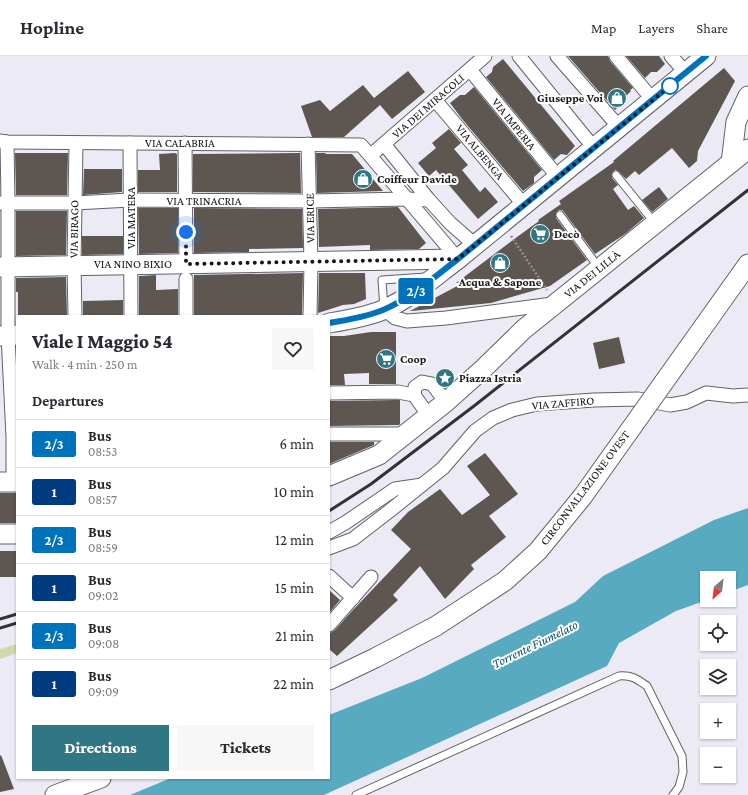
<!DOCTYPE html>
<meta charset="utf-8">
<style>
:root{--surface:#fff;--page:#f7f7f7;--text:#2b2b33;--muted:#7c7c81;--line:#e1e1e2;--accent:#317685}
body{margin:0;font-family:"Crimson Pro",serif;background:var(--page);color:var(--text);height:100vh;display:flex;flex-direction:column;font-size:15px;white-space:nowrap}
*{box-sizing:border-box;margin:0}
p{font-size:13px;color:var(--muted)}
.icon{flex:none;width:22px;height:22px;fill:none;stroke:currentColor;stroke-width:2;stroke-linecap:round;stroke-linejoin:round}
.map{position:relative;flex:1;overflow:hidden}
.drawer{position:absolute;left:16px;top:259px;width:314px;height:464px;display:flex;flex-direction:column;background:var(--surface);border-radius:0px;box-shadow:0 1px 3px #0004}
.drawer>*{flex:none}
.badge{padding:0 8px;border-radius:3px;font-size:14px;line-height:26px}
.needle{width:26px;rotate:208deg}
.buttons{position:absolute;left:700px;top:515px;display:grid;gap:8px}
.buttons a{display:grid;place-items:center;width:36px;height:36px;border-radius:0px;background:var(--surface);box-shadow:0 1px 3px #0004;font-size:20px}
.you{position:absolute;width:20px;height:20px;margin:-10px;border:3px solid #fff;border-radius:50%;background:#1a73e8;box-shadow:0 0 0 6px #1a73e833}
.map>.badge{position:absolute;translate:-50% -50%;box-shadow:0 0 0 2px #fff}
h2{padding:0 16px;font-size:15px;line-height:36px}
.round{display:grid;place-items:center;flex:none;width:42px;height:42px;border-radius:0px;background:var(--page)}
.headline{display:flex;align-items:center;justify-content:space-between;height:68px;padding:0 16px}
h1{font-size:19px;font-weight:800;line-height:30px}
.cta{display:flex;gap:8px;margin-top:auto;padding:8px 16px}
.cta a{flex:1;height:46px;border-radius:0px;background:var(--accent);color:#fff;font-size:16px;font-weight:800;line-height:46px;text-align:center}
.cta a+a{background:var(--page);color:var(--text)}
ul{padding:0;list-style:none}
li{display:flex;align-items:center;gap:12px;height:48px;padding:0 16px;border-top:1px solid var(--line)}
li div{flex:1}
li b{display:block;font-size:15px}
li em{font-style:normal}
li .badge{min-width:44px;font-weight:700;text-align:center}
header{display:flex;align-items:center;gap:24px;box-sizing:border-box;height:56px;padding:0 20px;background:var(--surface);border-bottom:1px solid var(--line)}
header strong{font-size:19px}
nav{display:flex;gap:22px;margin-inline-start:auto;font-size:14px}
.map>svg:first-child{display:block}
.green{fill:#d2d8ac}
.water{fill:#57aac0}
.building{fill:#5e5651}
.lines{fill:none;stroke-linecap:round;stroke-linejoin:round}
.lane-casing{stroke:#616169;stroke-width:9}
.street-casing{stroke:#616169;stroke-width:15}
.secondary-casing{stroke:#616169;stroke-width:21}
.path{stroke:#8e8e95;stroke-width:2.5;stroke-dasharray:2 2;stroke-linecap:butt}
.lane{stroke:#fff;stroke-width:7}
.street{stroke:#fff;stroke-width:13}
.secondary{stroke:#fff;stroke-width:19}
.rail{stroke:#323236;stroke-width:3}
.secondary-bridge-casing{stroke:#616169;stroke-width:21;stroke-linecap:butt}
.secondary-bridge{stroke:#fff;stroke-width:19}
.line-casing{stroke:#fff;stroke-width:9}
.line{stroke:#0072bc;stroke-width:6}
.walk{stroke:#161619;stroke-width:4;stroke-dasharray:0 7.2}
.stop-dot{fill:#fff;stroke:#0072bc;stroke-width:2}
.labels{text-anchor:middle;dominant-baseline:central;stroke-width:4;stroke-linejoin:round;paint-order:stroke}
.poi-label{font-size:12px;font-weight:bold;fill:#161619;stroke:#fff;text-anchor:start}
.street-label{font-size:12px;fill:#161619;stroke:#fff}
.water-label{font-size:13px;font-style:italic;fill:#085362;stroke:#fff}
</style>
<header>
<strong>Hopline</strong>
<nav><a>Map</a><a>Layers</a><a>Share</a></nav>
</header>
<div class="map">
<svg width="748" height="739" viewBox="0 0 748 739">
<rect width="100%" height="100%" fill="#ecebf5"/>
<path class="green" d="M 17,588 L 17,597 L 0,603 L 0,593 Z"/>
<path class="water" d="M 748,452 L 748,529 L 729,536 L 729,522 L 707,522 L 707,544 L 676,555 L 619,587 L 607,610 L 324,739 L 130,739 L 171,722 L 329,722 L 329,659 L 422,622 L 575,546 L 603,520 L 714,464 Z"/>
<g class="building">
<path d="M 568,0 L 608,0 L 610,5 L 633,32 L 630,34 L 631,35 L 625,41 L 624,46 L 615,54 Z"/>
<path d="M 626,0 L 659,0 L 665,8 L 657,16 L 651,16 L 645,22 Z"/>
<path d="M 503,3 L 575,90 L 567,99 L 561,98 L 554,104 L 486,21 L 492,16 L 493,11 Z"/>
<path d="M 724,12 L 735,25 L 698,95 L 697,105 L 689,112 L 672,92 L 639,119 L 635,115 L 626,123 L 618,115 L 615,114 L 612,117 L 612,122 L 618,129 L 613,133 L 628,154 L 634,150 L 644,162 L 625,178 L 595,198 L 564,156 L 562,154 L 559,154 L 556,157 L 556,162 L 587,204 L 550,230 L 491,247 L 411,255 L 410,255 L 463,227 L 456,227 L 517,181 L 539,165 L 538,164 L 561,148 L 559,145 L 614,106 L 613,105 Z"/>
<path d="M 408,15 L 425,36 L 392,63 L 380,49 L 344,81 L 312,81 L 301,50 L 320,44 L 330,55 L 363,29 L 374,42 Z"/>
<path d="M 474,31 L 542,114 L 534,121 L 534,127 L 523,135 L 462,63 L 450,47 L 460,39 L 465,39 Z"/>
<path d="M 449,73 L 461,87 L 454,93 L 468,109 L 462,114 L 480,136 L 485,131 L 498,146 L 478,163 L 436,114 L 429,120 L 418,107 L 436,92 L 432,87 Z"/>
<path d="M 15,97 L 68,97 L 67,139 L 16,139 Z"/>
<path d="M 175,97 L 177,98 L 177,136 L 138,136 L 138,114 L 160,114 L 159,98 Z"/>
<path d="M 300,97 L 301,137 L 193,136 L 193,98 Z"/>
<path d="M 316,97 L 326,97 L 325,98 L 352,98 L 383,135 L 317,137 Z"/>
<path d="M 84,113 L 122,113 L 122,136 L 83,139 Z"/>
<path d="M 659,131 L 668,143 L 652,156 L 642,144 Z"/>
<path d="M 398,151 L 426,187 L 419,193 L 370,194 L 370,189 L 319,191 L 318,153 Z"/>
<path d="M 138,152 L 178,152 L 178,197 L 139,198 Z"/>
<path d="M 194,152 L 302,153 L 303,192 L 249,193 L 249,196 L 194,197 Z"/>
<path d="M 16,155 L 67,155 L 66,199 L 16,200 Z"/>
<path d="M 82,180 L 123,180 L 123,198 L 82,199 Z"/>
<path d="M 303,217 L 302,260 L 194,260 L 194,219 Z"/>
<path d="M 319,217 L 365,217 L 366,243 L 354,248 L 343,249 L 318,257 Z"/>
<path d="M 156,219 L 156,234 L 178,233 L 178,260 L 139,260 L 139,220 Z"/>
<path d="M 66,221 L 67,260 L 18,260 L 18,236 L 16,236 L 16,222 Z"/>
<path d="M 123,244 L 123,260 L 83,260 L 83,245 Z"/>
<path d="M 371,276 L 396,276 L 396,328 L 369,328 L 369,317 L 344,318 L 345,329 L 329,329 L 329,280 L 344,280 Z"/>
<path d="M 619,281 L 625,307 L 599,313 L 593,287 Z"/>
<path d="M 397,344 L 400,344 L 400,368 L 399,369 L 329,370 L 329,345 Z"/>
<path d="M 329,386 L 374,386 L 374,389 L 329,408 Z"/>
<path d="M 485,397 L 518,438 L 489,460 L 506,481 L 471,509 L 474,513 L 445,543 L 420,510 L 393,539 L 398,544 L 337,600 L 329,593 L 329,577 L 332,576 L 335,574 L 352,555 L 411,493 L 391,474 L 408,456 L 440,433 L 462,459 L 490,439 L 467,410 Z"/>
<rect x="0" y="437" width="17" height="30"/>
<rect x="0" y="495" width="17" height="26"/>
<path d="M 329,534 L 340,544 L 329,557 Z"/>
<path d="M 1,699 L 14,733 L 0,736 L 0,700 Z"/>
</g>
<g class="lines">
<defs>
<g id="lane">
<path d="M 616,119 L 654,166"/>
<path d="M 560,159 L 599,212"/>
<path d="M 384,253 L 382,224 L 426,221"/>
<path d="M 356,739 L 619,620 C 632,619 637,623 647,630 L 682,700 L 683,716 L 679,731 L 673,739"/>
</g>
<g id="street">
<path d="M 519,0 L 594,92"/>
<path d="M 557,0 L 619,71"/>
<path d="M 616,0 L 653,44"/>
<path d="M 671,0 L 686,17"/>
<path d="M 470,14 L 558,121"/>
<path d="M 435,44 L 524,149"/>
<path d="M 0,85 L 7,86 L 361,89 L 458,203"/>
<path d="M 7,86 L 8,147 L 8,279 L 13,381 L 13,426"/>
<path d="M 130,87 L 131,260"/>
<path d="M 185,87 L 186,208"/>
<path d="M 308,88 L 311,206 L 310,260"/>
<path d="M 384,88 L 429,144 L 450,167 L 475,189"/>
<path d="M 371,99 L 485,0"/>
<path d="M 0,147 L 75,147 L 130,144 L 310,145 L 407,143 L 429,144"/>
<path d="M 186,223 L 186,260"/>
<path d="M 384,253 L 395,262 L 407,265 L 446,262 L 553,248"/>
<path d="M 75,260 L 74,209 L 76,87"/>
<path d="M 329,337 L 398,336 L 414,339 L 429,360"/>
<path d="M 414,339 L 415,331 L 422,326 L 432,328 L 446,346"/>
<path d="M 329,378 L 407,378"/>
<path d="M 329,476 L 345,467 L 395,433 L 422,429"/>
<path d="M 329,492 L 353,483 L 392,453 L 443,412 L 475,375 L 493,362 L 512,354 L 537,348 L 594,344 L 638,343 L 670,349 L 687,346 L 706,337 L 733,340 L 748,339"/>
<path d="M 329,520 L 353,542"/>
<path d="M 329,569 L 371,521"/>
</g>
<g id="secondary">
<path d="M 731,107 L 736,66 L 748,40"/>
<path d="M 0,211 L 458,203"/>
<path d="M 329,267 C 348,264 366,261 383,254 C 411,242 434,221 458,203 L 706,0"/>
<path d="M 0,280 L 17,279"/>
<path d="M 664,326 L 748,208"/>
<path d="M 329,420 L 379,399 L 446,346 L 484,312 L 524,273 L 748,93"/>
<path d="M 0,426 L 17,426"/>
<path d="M 0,478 L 17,478"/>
<path d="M 329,624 L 375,602 L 436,570 L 505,525 L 538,495 L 583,440 L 642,357"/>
<path d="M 55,739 L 101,722"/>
</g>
</defs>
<use href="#lane" class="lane-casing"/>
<use href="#street" class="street-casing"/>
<use href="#secondary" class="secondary-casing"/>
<path class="path" d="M 511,180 L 547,234"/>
<use href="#lane" class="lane"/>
<use href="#street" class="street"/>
<use href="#secondary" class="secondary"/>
<g class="rail">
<path d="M 329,455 L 371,428 L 474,350 L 748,134"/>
<path d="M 0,563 L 17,558"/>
<path d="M 0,572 L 17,567"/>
</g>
<defs>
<path id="secondary-bridge" d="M 642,357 L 664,326"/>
</defs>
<use href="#secondary-bridge" class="secondary-bridge-casing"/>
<use href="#secondary-bridge" class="secondary-bridge"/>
</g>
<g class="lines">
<defs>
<path id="line" d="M 329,267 C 348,264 366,261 383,254 C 411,242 434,221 458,203 L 706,0"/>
</defs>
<use href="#line" class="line-casing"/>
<use href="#line" class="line"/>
<path class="walk" d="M 186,176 L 186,208 L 458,203 L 675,26 L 670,30"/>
</g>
<defs>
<symbol id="shop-disc" viewBox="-11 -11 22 22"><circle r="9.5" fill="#317685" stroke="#fff"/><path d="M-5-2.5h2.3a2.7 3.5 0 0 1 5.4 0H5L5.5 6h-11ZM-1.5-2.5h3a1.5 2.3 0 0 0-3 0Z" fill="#fff"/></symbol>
<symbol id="supermarket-disc" viewBox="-11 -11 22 22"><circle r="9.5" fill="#317685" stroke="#fff"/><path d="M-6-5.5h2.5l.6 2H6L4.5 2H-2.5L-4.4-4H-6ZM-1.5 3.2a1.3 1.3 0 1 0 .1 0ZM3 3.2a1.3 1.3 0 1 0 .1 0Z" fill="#fff"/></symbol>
<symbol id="sight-disc" viewBox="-11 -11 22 22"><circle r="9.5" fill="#317685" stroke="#fff"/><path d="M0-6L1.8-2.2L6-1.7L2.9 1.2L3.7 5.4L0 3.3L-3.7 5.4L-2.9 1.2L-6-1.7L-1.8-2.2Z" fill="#fff"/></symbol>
</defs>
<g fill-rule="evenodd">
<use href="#shop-disc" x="606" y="31" width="22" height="22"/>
<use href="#shop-disc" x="352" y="112" width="22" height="22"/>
<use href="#supermarket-disc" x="529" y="167" width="22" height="22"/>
<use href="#shop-disc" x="489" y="196" width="22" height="22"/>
<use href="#supermarket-disc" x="375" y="292" width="22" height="22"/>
<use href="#sight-disc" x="434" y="311" width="22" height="22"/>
</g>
<circle class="stop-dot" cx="670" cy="30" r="8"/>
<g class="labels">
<g class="poi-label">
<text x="603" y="42" text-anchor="end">Giuseppe Voi</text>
<text x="377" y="123">Coiffeur Davide</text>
<text x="554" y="178">Decò</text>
<text x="500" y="226" text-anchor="middle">Acqua &amp; Sapone</text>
<text x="400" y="303">Coop</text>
<text x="459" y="322">Piazza Istria</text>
</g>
<g class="street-label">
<text transform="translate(428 50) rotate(-41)">VIA DEI MIRACOLI</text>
<text transform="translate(514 68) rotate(51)">VIA IMPERIA</text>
<text x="180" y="87">VIA CALABRIA</text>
<text transform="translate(480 96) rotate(50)">VIA ALBENGA</text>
<text x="204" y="145">VIA TRINACRIA</text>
<text transform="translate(131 162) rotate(-90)">VIA MATERA</text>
<text transform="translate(310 162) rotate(-91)">VIA ERICE</text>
<text transform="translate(74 173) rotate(-89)">VIA BIRAGO</text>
<text x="133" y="208">VIA NINO BIXIO</text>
<text transform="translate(592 218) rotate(-39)">VIA DEI LILLÀ</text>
<text transform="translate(563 347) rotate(-5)">VIA ZAFFIRO</text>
<text transform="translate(585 432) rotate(-53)">CIRCONVALLAZIONE OVEST</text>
</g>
<g class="water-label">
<text transform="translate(535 588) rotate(-26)">Torrente Fiumelato</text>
</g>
</g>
</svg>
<div class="buttons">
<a><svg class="needle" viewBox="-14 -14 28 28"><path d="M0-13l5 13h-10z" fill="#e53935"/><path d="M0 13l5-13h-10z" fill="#7c7c81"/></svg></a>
<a><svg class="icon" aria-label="locate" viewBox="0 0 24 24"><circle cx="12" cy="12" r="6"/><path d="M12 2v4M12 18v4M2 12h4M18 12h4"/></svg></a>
<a><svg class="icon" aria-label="layers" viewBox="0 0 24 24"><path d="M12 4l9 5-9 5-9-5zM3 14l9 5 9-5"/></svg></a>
<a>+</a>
<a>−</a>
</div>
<div class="you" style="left:186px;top:176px"></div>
<b class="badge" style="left:416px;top:235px;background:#0072bc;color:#fff">2/3</b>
<section class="drawer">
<div class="headline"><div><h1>Viale I Maggio 54</h1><p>Walk · 4 min · 250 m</p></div><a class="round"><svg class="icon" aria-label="heart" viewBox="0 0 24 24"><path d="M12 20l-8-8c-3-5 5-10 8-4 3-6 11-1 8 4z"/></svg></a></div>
<h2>Departures</h2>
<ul>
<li><span class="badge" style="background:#0072bc;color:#fff">2/3</span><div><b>Bus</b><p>08:53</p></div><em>6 min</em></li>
<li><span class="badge" style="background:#003b80;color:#fff">1</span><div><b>Bus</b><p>08:57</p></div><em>10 min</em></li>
<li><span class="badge" style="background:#0072bc;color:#fff">2/3</span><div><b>Bus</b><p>08:59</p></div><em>12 min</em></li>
<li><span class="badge" style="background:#003b80;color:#fff">1</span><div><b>Bus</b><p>09:02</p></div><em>15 min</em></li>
<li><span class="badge" style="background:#0072bc;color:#fff">2/3</span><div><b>Bus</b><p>09:08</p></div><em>21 min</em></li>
<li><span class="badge" style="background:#003b80;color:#fff">1</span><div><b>Bus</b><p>09:09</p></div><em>22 min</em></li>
</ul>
<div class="cta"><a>Directions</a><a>Tickets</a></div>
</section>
</div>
